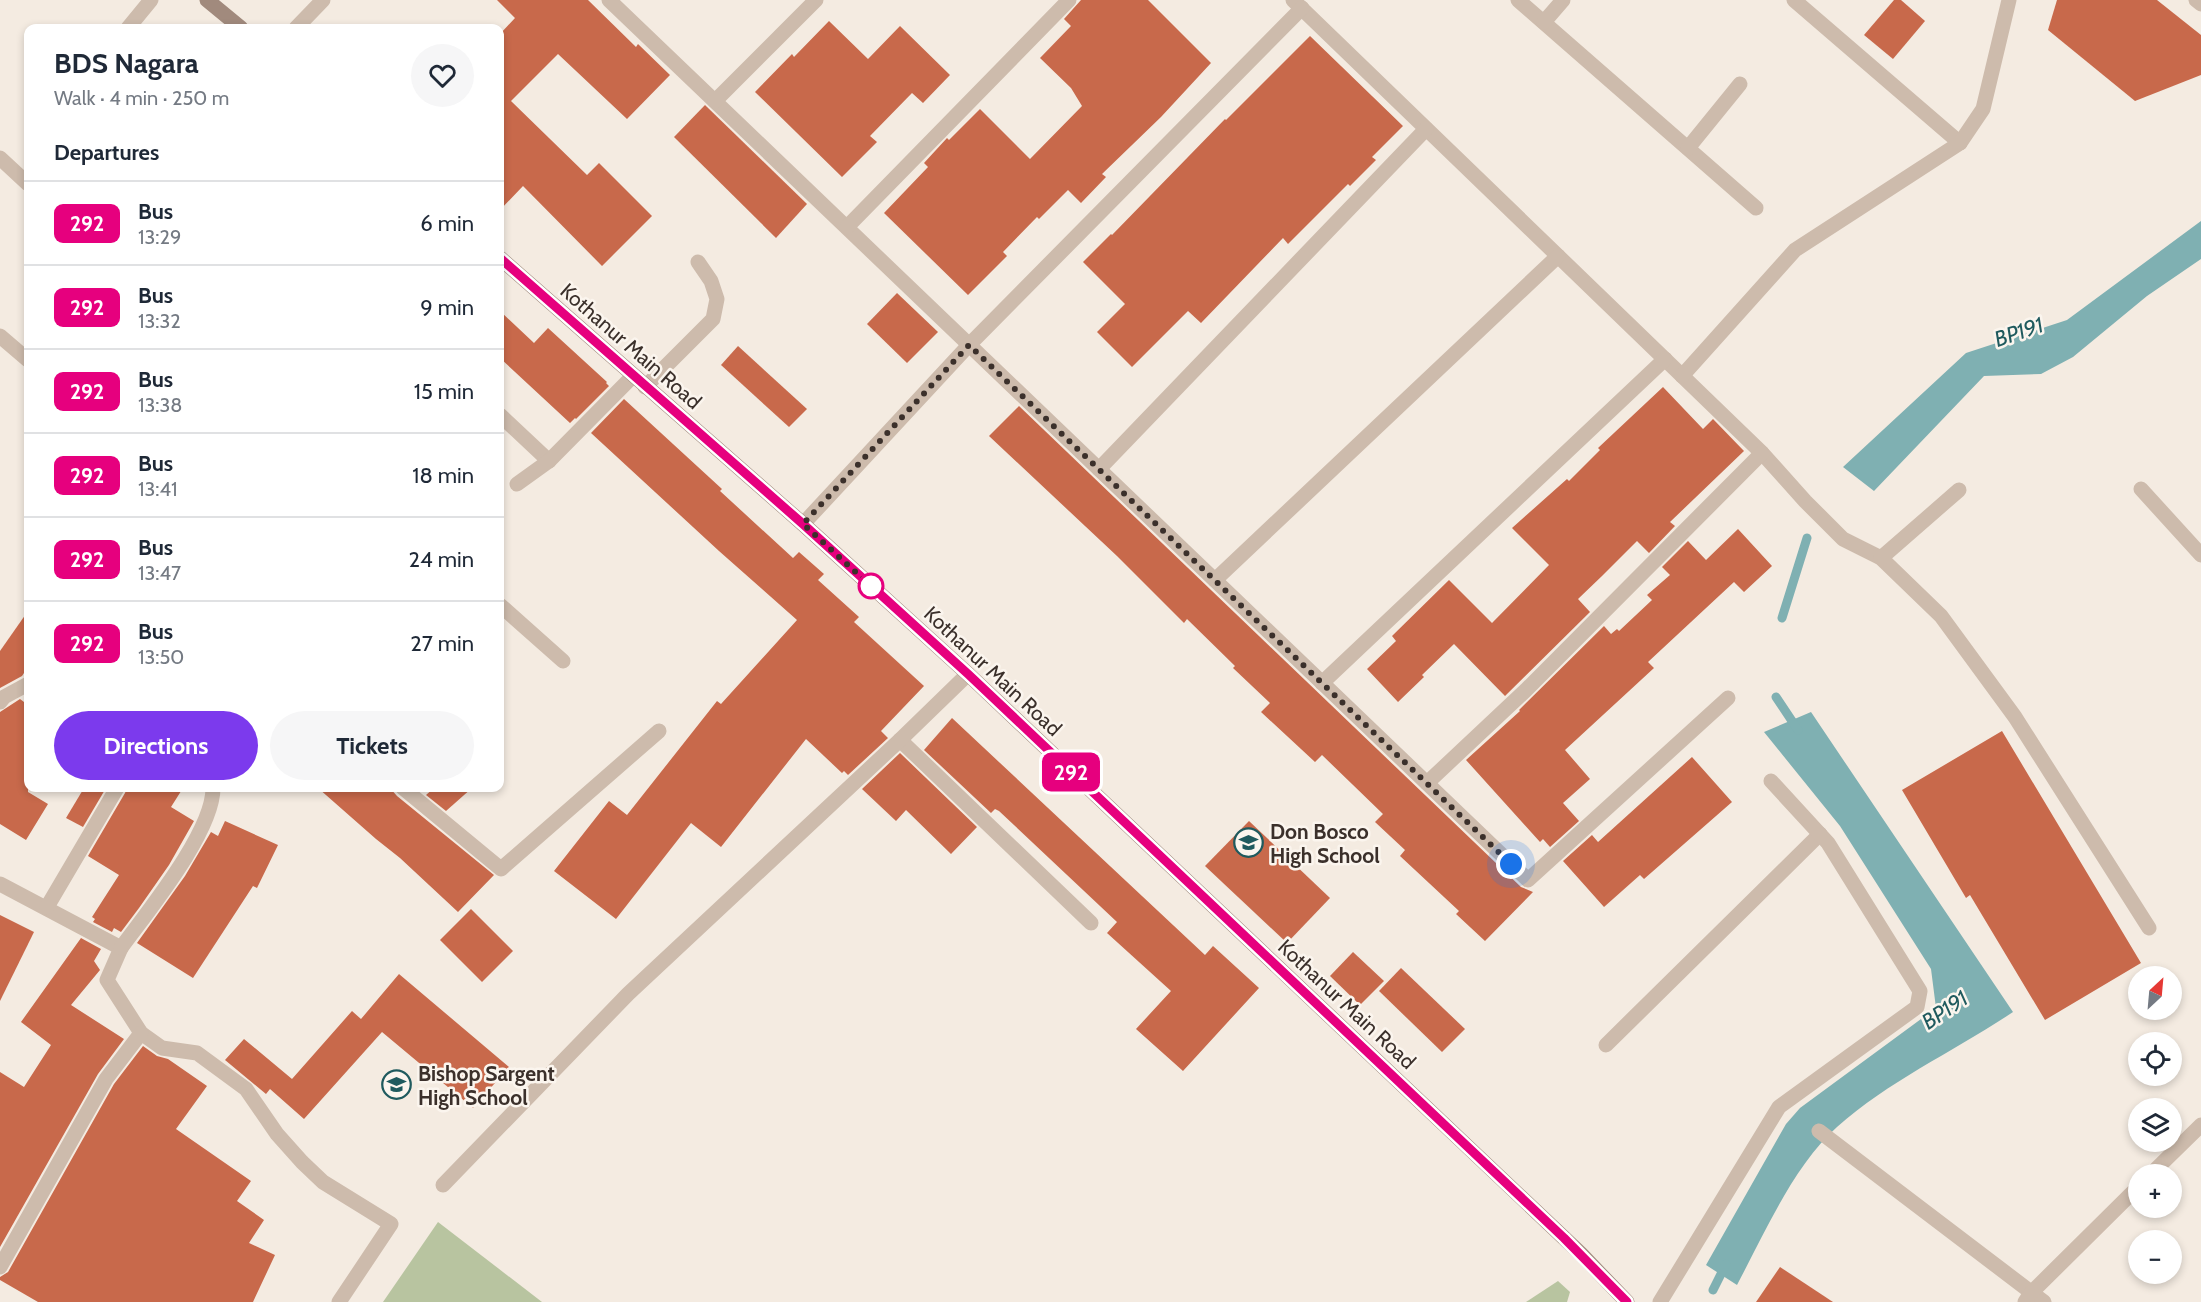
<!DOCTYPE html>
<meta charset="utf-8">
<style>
:root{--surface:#fff;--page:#f6f6f7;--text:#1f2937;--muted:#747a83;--line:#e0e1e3;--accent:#7c3aed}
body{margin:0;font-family:Cabin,sans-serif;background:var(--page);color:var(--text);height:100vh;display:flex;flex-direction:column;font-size:22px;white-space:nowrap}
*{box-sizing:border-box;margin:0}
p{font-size:20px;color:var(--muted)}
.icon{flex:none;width:33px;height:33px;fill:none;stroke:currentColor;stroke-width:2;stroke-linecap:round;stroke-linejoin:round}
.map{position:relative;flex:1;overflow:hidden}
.details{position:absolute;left:24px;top:24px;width:480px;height:768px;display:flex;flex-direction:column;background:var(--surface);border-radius:12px;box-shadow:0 3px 9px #0003}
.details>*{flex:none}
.badge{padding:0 12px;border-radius:9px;font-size:21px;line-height:39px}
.needle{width:39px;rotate:26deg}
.buttons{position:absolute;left:2128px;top:966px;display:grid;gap:12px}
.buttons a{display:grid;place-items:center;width:54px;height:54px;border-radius:50%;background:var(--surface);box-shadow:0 3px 9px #0003;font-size:30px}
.you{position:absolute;width:30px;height:30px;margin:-15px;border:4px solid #fff;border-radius:50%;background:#1a73e8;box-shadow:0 0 0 9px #1a73e833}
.map>.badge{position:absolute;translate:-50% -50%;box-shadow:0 0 0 3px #fff}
h2{padding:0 30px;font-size:22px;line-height:54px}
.round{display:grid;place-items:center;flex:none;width:63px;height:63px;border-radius:32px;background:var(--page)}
.summary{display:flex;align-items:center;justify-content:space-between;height:102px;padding:0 30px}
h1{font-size:28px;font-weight:700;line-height:45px}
.action{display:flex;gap:12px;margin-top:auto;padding:12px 30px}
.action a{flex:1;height:69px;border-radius:36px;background:var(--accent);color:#fff;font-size:24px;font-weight:700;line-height:69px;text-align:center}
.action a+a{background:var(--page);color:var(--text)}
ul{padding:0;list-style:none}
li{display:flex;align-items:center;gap:18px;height:84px;padding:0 30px;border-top:2px solid var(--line)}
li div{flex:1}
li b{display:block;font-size:22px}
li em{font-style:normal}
li .badge{min-width:66px;font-weight:700;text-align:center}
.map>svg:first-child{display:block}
.green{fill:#b8c4a0}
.water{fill:#7fb0b2}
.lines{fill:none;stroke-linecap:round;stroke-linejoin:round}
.stream{stroke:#7fb0b2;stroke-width:9}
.building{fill:#c8694b}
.lane{stroke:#cdbbac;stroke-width:15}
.street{stroke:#cdbbac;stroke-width:15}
.secondary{stroke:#a18a7d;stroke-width:15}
.line-casing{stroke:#fff;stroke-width:14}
.line{stroke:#e6007e;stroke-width:9}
.walk{stroke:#3b302b;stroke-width:6;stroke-dasharray:0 10.8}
.stop-dot{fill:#fff;stroke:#e6007e;stroke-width:3}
.labels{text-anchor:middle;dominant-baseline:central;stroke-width:5;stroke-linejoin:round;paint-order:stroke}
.street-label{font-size:21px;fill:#3b302b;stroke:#fbf5ee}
.poi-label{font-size:21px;font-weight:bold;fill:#3b302b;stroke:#fbf5ee;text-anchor:start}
.water-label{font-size:22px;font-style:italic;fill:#1f5a5e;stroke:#fbf5ee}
</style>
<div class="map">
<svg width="2201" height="1302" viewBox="0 0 2201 1302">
<rect width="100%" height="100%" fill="#f4ebe1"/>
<g class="green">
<path d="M 438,1222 L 542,1302 L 383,1302 Z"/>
<path d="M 1558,1281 L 1570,1292 L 1567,1302 L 1526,1302 Z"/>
</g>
<g class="water">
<path d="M 2201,221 L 2201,259 L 2147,296 L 2073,357 L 2041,374 L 1984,376 L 1874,491 L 1843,467 L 1966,353 L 2067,320 Z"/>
<path d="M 1811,712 L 2013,1012 C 1955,1051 1890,1080 1837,1127 C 1794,1165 1764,1234 1737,1285 L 1706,1265 L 1786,1124 L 1800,1108 L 1936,1008 L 1931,969 L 1840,826 L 1764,732 Z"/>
</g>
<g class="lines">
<g class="stream">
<path d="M 1782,618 L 1807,538"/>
<path d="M 1776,697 L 1798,730"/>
<path d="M 1713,1290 L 1726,1264"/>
</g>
</g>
<g class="building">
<path d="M 497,0 L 588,0 L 636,47 L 638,44 L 670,75 L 627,119 L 558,54 L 511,101 L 587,175 L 599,163 L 652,216 L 602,266 L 523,186 L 500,210 L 500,34 L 515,18 Z"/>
<path d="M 1081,0 L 1148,0 L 1211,63 L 1161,117 L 1102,174 L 1106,177 L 1081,203 L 1068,190 L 1039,219 L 1037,217 L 1003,252 L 1007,256 L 968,295 L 884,213 L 928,167 L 924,163 L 947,138 L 949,140 L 980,109 L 1030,159 L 1082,106 L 1071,88 L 1040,58 L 1071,26 L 1064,19 Z"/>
<path d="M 1894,0 L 1901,0 L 1925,21 L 1893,59 L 1864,35 Z"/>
<path d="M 2057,0 L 2157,0 L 2201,35 L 2201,75 L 2135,101 L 2048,30 Z"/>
<path d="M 829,21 L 868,59 L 900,26 L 950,75 L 923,103 L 912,93 L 870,136 L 877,142 L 842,177 L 755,92 L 792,54 L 794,57 Z"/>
<path d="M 1310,36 L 1403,126 L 1372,157 L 1376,160 L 1350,186 L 1348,184 L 1288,244 L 1283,238 L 1201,323 L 1188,311 L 1132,367 L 1097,332 L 1125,304 L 1083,262 L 1111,234 L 1112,235 L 1225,119 L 1226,120 Z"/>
<path d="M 705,105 L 807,204 L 776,238 L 674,137 Z"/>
<path d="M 897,293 L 938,332 L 907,363 L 867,324 Z"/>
<path d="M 500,311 L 534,343 L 548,328 L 607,382 L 606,383 L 609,386 L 576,419 L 575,418 L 570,423 L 500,358 Z"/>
<path d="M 738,346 L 807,409 L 789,427 L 721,365 Z"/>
<path d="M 1663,387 L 1703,429 L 1713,419 L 1744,451 L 1670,522 L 1675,526 L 1649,553 L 1637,541 L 1602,576 L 1578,599 L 1590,612 L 1505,696 L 1454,644 L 1422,675 L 1424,677 L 1398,702 L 1367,669 L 1396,641 L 1392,636 L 1449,580 L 1492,623 L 1549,565 L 1512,528 L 1567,479 L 1569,481 L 1600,450 L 1598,448 Z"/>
<path d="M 624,399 L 722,489 L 720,491 L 793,558 L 799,552 L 824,574 L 818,580 L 859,617 L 854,622 L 924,686 L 881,731 L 888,738 L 848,775 L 844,771 L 842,773 L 806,739 L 721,847 L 691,823 L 616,919 L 554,871 L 609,801 L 627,815 L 717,701 L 721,704 L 797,620 L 719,551 L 591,433 Z"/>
<path d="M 1019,406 L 1521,887 L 1533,892 L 1485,941 L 1456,914 L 1459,911 L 1400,856 L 1405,850 L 1375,822 L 1383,814 L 1322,755 L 1315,762 L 1261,712 L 1270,703 L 1233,668 L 1235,666 L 1187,619 L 1184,623 L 1117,556 L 989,436 Z"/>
<path d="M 1738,529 L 1772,566 L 1744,592 L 1734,582 L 1648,662 L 1654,668 L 1565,750 L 1590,779 L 1563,803 L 1579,821 L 1550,847 L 1543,839 L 1540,842 L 1466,760 L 1520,711 L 1519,710 L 1604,626 L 1611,634 L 1617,629 L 1619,631 L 1652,600 L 1647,595 L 1670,575 L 1662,567 L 1688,541 L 1706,560 Z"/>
<path d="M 28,611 L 28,667 L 22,676 L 0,688 L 0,651 Z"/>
<path d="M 20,699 L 28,705 L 28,792 L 48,804 L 26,840 L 0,824 L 0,712 Z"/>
<path d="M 952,718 L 1205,955 L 1213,946 L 1259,988 L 1183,1071 L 1136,1029 L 1171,991 L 1107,933 L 1117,922 L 999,811 L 995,809 L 991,813 L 924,750 Z"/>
<path d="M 2002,731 L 2141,963 L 2045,1020 L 1970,895 L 1966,898 L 1902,790 Z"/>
<path d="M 900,753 L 977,827 L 951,854 L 906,810 L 896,821 L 862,789 Z"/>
<path d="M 1692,757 L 1732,802 L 1644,879 L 1640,875 L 1604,907 L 1563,861 L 1592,835 L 1598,842 Z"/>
<path d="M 84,788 L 106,788 L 83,827 L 66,818 Z"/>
<path d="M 127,788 L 183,788 L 171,807 L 194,821 L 169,865 L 139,908 L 121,932 L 114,928 L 112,932 L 93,922 L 95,919 L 92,917 L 119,875 L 88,856 L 125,793 Z"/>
<path d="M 318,788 L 390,788 L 397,796 L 494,875 L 458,912 L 400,858 L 376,839 Z"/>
<path d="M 434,788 L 472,788 L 446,811 L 426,795 Z"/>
<path d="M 225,821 L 278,845 L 257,888 L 253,886 L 193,978 L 137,943 L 185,876 L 211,832 L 218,836 Z"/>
<path d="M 1249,821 L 1330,898 L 1287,943 L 1205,866 Z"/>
<path d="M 471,909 L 513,951 L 482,982 L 440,940 Z"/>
<path d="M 0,915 L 34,932 L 0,1001 Z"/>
<path d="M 81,938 L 101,949 L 94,961 L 100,970 L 71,1005 L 124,1039 L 98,1074 L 0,1247 L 0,1072 L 24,1087 L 51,1045 L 21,1022 Z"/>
<path d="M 1353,952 L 1384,981 L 1360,1005 L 1330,976 Z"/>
<path d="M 1401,968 L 1465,1029 L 1442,1052 L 1379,991 Z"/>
<path d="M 399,974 L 509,1067 L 473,1108 L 382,1032 L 304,1119 L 270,1089 L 266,1094 L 225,1060 L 244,1039 L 292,1079 L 352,1011 L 361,1019 Z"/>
<path d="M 143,1046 L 157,1056 L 168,1059 L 207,1086 L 176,1129 L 251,1181 L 237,1201 L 264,1220 L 249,1243 L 275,1255 L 253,1302 L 38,1302 L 0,1280 L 0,1277 L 8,1272 L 114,1084 Z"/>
<path d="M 1780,1267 L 1833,1302 L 1756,1302 Z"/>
</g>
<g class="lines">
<g class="lane">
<path d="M 128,28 L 151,0"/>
<path d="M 296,28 L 323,0"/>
<path d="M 645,387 L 713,319 L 717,299 L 711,281 L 698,262"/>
</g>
<g class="street">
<path d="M 609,0 L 1528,880 L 1728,698"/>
<path d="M 1293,0 L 1762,453 L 1805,501 L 1843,539 L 1881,558 L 1941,616 L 2015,717 L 2149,928"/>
<path d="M 1518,0 L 1756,208"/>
<path d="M 1794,0 L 1960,143"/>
<path d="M 2196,0 L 2201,4"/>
<path d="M 1544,22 L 1563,0"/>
<path d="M 715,101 L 816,0"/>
<path d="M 1688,148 L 1740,84"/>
<path d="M 0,158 L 28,184"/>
<path d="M 847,227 L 1069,0"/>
<path d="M 0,336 L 28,360"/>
<path d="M 1682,376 L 1795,250 L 1960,143 L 1983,109 L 2009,0"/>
<path d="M 500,415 L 549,461"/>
<path d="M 1099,469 L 1426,129"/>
<path d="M 517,484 L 549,461 L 633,376"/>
<path d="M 2141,489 L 2201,555"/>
<path d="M 803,524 L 969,345 L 1302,8"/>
<path d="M 1881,558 L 1959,490"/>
<path d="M 1215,580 L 1558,256"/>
<path d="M 500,605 L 563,661"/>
<path d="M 1322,683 L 1665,359"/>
<path d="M 0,702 L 4,697 L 28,684"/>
<path d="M 900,740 L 1091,923"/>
<path d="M 1427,783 L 1526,690 L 1762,453"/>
<path d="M 403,788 L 501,869 L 659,731"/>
<path d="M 0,884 L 121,948 L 107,980 L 141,1033 L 162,1048 L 197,1053 L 246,1089 L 277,1134 L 302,1162 L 323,1182 L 391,1224 L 339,1302"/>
<path d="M 47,907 L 117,788"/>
<path d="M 121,948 C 148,911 213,832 213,788"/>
<path d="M 1606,1045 L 1820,834"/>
<path d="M 1819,1131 L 2044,1302"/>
<path d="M 2151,1174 L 2201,1125"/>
<path d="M 443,1185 L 628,994 L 900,740 L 968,674"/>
<path d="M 0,1267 L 106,1079 L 141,1033"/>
<path d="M 1660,1302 L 1779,1107 L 1917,1007 L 1920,991 L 1828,843 L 1771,781"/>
<path d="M 2025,1302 L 2031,1293 L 2139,1186"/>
</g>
<g class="secondary">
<path d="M 207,0 L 241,28"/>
<path d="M 500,258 L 803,524 L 968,674 L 1581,1254 L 1627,1302"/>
</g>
</g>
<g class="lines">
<defs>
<path id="line" d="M 500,258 L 803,524 L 968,674 L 1564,1238 L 1627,1302"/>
</defs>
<use href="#line" class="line-casing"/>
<use href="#line" class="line"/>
<path class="walk" d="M 871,586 L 803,524 L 969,345 L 1511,864"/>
</g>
<defs>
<symbol id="school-ring" viewBox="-11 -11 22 22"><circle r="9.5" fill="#fbf5ee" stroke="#1f5a5e" stroke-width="1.5"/><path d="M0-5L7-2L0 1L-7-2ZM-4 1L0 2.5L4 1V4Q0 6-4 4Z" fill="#1f5a5e"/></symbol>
</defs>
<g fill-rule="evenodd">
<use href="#school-ring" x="1232" y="826" width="33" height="33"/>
<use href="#school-ring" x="380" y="1068" width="33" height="33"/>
</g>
<circle class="stop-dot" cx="871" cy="586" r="12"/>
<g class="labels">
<g class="street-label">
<text transform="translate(631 346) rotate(41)">Kothanur Main Road</text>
<text transform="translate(993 671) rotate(43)">Kothanur Main Road</text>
<text transform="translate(1347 1004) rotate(43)">Kothanur Main Road</text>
</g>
<g class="poi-label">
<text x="1270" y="831">Don Bosco<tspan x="1270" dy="24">High School</tspan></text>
<text x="418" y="1073">Bishop Sargent<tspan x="418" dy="24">High School</tspan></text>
</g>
<g class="water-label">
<text transform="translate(2019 332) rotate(-19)">BP191</text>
<text transform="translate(1945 1010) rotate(-34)">BP191</text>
</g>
</g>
</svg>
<div class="buttons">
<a><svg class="needle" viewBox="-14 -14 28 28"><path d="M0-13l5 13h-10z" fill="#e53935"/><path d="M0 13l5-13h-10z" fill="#747a83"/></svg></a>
<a><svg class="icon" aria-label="locate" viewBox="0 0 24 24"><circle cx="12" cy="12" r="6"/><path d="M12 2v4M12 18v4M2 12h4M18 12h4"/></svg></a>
<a><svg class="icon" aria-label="layers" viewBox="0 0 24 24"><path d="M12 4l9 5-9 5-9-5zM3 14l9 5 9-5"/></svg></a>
<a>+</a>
<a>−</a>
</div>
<div class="you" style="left:1511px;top:864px"></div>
<b class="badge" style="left:1071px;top:772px;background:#e6007e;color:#fff">292</b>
<section class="details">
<div class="summary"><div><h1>BDS Nagara</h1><p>Walk · 4 min · 250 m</p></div><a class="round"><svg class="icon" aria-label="heart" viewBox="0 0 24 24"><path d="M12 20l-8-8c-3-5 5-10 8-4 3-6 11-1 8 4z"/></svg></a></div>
<h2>Departures</h2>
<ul>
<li><span class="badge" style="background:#e6007e;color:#fff">292</span><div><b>Bus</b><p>13:29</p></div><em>6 min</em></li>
<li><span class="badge" style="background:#e6007e;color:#fff">292</span><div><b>Bus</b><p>13:32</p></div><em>9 min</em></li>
<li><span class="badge" style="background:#e6007e;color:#fff">292</span><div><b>Bus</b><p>13:38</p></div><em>15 min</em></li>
<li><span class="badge" style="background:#e6007e;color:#fff">292</span><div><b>Bus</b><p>13:41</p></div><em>18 min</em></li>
<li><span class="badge" style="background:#e6007e;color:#fff">292</span><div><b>Bus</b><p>13:47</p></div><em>24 min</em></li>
<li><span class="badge" style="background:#e6007e;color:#fff">292</span><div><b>Bus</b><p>13:50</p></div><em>27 min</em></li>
</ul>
<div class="action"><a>Directions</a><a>Tickets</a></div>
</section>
</div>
